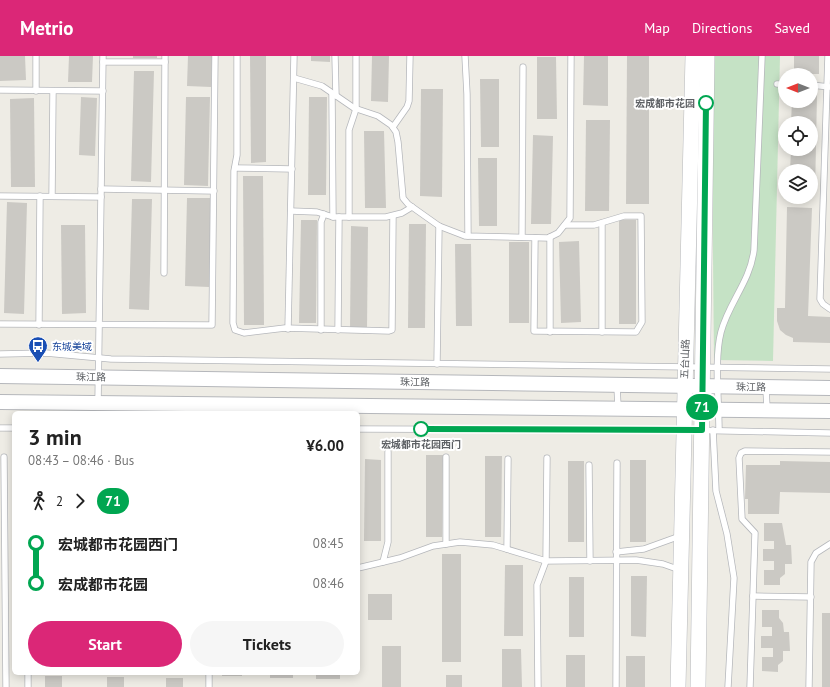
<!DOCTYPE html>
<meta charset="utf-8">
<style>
:root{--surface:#fff;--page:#f6f6f6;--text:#222;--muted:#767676;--accent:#db2777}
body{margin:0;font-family:"PT Sans","Noto Sans SC",sans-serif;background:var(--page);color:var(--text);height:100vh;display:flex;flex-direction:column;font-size:15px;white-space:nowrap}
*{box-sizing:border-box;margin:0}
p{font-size:13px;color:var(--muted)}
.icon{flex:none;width:22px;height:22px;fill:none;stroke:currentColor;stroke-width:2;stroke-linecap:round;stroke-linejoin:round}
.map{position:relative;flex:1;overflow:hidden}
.drawer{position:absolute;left:12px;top:355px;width:348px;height:264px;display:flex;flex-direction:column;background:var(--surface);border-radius:6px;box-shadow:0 2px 10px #0003}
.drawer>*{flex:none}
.badge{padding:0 8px;border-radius:13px;font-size:14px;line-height:26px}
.needle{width:26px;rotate:270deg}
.fabs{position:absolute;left:778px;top:12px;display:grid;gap:8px}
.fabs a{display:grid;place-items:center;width:40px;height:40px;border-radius:50%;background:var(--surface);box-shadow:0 2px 10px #0003;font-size:20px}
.map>.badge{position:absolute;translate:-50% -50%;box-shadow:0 0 0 2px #fff}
.legs{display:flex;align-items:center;gap:6px;height:44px;padding:0 16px;font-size:13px}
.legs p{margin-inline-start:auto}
.head{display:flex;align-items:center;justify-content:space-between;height:68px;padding:0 16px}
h1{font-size:22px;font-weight:700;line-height:30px}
.button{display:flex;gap:8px;margin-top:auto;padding:8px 16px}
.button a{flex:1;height:46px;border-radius:24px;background:var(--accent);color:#fff;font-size:16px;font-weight:700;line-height:46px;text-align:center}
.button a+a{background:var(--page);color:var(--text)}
ul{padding:0 16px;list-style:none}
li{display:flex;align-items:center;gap:14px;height:40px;font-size:15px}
li i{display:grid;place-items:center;width:6px;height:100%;margin:0 5px;background:currentColor}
li i::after{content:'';width:10px;height:10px;margin:-5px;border:3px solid;border-radius:50%;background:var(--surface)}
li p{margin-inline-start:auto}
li:first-child i{background:linear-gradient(#0000 50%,currentColor 0)}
li:last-child i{background:linear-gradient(currentColor 50%,#0000 0)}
header{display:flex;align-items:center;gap:24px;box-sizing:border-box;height:56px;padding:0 20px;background:var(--accent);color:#fff}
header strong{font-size:19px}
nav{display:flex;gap:22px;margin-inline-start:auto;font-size:14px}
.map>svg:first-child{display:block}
.green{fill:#c5e2c5}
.building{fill:#cbc9c4}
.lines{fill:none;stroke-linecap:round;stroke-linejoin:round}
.service-casing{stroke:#b5b7bb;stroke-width:7}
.tertiary-casing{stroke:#b5b7bb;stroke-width:16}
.secondary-casing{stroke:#b7b9bd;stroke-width:16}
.service{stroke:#fff;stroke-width:5.5}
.tertiary{stroke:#fff;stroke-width:14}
.secondary{stroke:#fff;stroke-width:15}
.line-1-casing{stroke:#fff;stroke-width:9}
.line-1{stroke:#00a651;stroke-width:6}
.stop-1-dot{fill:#fff;stroke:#00a651;stroke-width:2}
.labels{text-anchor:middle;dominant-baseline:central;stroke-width:4;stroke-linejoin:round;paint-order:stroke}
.stop-label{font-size:10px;font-weight:bold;fill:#5d6064;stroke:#fff;text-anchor:end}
.transit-label{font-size:10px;fill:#164399;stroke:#fff;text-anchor:start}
.street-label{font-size:10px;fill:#5d6064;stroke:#fff}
</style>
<header>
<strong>Metrio</strong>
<nav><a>Map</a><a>Directions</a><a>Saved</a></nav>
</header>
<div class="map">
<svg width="830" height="631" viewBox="0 0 830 631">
<rect width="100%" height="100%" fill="#eeece5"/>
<path class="green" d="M 714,0 L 780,0 L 773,305 L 714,304 L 712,96 Z"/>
<g class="building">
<path d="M 0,0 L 25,0 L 26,24 L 0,25 Z"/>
<path d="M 69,0 L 93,0 L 92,26 L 68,26 Z"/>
<rect x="133" y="0" width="24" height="2"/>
<path d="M 188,0 L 212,0 L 211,31 L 187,30 Z"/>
<path d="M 250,0 L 266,0 L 266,106 L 251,107 Z"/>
<path d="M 311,0 L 330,0 L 330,6 L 311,5 Z"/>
<path d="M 372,0 L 389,0 L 388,46 L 371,45 Z"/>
<path d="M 584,0 L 608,0 L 608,50 L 583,49 Z"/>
<path d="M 627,0 L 649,0 L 649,148 L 626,148 Z"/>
<rect x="794" y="0" width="25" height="18"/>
<path d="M 537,1 L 556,1 L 557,63 L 537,63 Z"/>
<path d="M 134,15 L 154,15 L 151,126 L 131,125 Z"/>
<path d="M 480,23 L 499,23 L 499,91 L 481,91 Z"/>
<path d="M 421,33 L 443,33 L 442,141 L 420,140 Z"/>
<path d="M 811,39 L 817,39 L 815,138 L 811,138 L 811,115 L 790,115 L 791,93 L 811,93 L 811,67 L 791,67 L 792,45 L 811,45 Z"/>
<path d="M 81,41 L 97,42 L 95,100 L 79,99 Z"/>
<path d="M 186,41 L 210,41 L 208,130 L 184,129 Z"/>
<path d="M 309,41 L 327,41 L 326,139 L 308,139 Z"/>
<path d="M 34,42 L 35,131 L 11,131 L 10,43 Z"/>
<path d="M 586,64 L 610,64 L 609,155 L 585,155 Z"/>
<path d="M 364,75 L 384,75 L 386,152 L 365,152 Z"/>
<path d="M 533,79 L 553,80 L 551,168 L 531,168 Z"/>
<path d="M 478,102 L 497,102 L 497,170 L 479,170 Z"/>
<path d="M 243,120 L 263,120 L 264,269 L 244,269 Z"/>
<path d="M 187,142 L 211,142 L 209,231 L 185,230 Z"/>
<path d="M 132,143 L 152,143 L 149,254 L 129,253 Z"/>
<path d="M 7,146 L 27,147 L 24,258 L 4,257 Z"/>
<path d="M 787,151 L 812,152 L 808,260 L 830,261 L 830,287 L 793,286 L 793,282 L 786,279 L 780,274 L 777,265 L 777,252 L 785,252 Z"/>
<path d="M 301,164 L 317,164 L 316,267 L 299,267 Z"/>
<rect x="619" y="164" width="17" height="104"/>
<path d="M 409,168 L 426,168 L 425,272 L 408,272 Z"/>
<path d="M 61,169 L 85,169 L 86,257 L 62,258 Z"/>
<path d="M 351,170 L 368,171 L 367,274 L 350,274 Z"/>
<path d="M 579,185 L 581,266 L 561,267 L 559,186 Z"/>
<rect x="509" y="186" width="20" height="81"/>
<path d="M 455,188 L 471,188 L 472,270 L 456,270 Z"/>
<path d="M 426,399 L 443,399 L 442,481 L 426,481 Z"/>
<path d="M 485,400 L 502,400 L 501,481 L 485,481 Z"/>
<path d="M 365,403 L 381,404 L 381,485 L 364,485 Z"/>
<rect x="630" y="404" width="16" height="82"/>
<rect x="568" y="405" width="16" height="81"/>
<path d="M 780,405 L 830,406 L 830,437 L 780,436 L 779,458 L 748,458 L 748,443 L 745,443 L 746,409 L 780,409 Z"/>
<path d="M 764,467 L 782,467 L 786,489 L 791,489 L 792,508 L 785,508 L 785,518 L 780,522 L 780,529 L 764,529 L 764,514 L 774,514 L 774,505 L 763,505 L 763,493 L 774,493 L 774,485 L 764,485 Z"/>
<rect x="442" y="498" width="19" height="108"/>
<path d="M 505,509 L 523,509 L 523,580 L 504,580 Z"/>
<path d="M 631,520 L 647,520 L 646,581 L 631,580 Z"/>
<rect x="569" y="521" width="15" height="60"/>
<rect x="368" y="538" width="24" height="26"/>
<path d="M 762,554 L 779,554 L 779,562 L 783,567 L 784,576 L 789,576 L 790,595 L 783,595 L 783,605 L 778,609 L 778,616 L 762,615 L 762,601 L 773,601 L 773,592 L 761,592 L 761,580 L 772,580 L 772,571 L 762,571 Z"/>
<rect x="822" y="557" width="8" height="74"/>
<rect x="382" y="590" width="19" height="41"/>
<path d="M 502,593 L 521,593 L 522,631 L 502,631 Z"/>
<rect x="566" y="599" width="19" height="32"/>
<rect x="626" y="600" width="19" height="31"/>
<rect x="222" y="617" width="20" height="3"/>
<rect x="270" y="617" width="23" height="5"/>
<rect x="316" y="617" width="24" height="6"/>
<rect x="446" y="619" width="16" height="12"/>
<rect x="45" y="620" width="17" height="11"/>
<rect x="107" y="621" width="17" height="10"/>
<rect x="166" y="622" width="17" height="9"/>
</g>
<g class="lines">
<defs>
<g id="service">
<path d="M 237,0 L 237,99 L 234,115 L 233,267 L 235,274 L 244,277 L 285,272 L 389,275 L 392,274 L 393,160"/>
<path d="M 335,0 L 336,40"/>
<path d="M 465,0 L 467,38 L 468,180"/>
<path d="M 828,0 L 820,243 L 823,248 L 830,253"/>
<path d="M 103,6 L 165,6"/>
<path d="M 294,22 L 322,30 L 354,52 L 378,60 L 391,69 L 396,76 L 398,86 L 403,142 L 408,148 L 439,170 L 465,180 L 548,182 L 558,177 L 570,162 L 571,0"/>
<path d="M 777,28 L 785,28"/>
<path d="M 811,29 L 830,31"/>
<path d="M 0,34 L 103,35"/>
<path d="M 36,35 L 36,0"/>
<path d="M 332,38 L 333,161"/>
<path d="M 393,71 L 407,51 L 409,45 L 410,0"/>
<path d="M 235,112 L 292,113"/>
<path d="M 101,133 L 214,135"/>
<path d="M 0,140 L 101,141"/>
<path d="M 52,140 L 53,35"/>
<path d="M 291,155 L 317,156 L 333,161 L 386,161 L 402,157 L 412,151"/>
<path d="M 349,161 L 349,74 L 356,53 L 356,0"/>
<path d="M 522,181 L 523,11"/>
<path d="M 535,182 L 534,275 L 636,276 L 642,266 L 641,160 L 624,160 L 594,169 L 565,169"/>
<path d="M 164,217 L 165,0"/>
<path d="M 0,268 L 212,269 L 215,0"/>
<path d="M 39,269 L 40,140"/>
<path d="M 288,273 L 294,0"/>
<path d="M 321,274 L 321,166 L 324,158"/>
<path d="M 338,274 L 339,161"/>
<path d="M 550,276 L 550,181"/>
<path d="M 602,276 L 602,167"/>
<path d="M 0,298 L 46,297 L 111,303 L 830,313"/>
<path d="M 437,308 L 439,170"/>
<path d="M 617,329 L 618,352"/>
<path d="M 766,332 L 767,353"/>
<path d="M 98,346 L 103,0"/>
<path d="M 0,372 L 14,372"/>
<path d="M 358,373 L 683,374 L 830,377"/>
<path d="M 713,374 L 716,435 L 727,478 L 734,522 L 728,631"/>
<path d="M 719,374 C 719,345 714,303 721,276 C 729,246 750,226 754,194 L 762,0"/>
<path d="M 4,401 L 6,631"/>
<path d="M 589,409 L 590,505"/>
<path d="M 446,488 L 446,401"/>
<path d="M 507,493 L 508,403"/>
<path d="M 616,496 L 644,493 L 680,480"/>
<path d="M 383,506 L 388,486 L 388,396"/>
<path d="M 358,512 L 400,502 L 433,490 L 460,486 L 493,489 L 546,505 L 636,504 L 663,508 L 680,514"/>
<path d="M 753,540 L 811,541"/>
<path d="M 28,617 L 28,631"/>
<path d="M 209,617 L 209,631"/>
<path d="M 538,631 L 537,529 L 546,505 L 547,402"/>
<path d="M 616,631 L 617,407"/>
<path d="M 750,631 L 755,477 L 742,463 L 739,402 L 741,397 L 745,395 L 830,396"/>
<path d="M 809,631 L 811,506 L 816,497 L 830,488"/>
</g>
<g id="tertiary">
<path d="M 0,320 L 830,332"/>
<path d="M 0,346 L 830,355"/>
</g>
<g id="secondary">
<path d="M 678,631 L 693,0"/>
<path d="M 698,631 L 707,0"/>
</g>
</defs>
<use href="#service" class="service-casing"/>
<use href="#tertiary" class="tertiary-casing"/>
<use href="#secondary" class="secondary-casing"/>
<use href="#service" class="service"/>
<use href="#tertiary" class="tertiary"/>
<use href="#secondary" class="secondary"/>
</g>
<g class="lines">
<defs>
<path id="line-1" d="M 421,373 L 702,374 L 706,47"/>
</defs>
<use href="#line-1" class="line-1-casing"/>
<use href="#line-1" class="line-1"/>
</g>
<defs>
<symbol id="bus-pin" viewBox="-11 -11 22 30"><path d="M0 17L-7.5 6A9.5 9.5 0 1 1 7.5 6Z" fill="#1a4fb4" stroke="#fff"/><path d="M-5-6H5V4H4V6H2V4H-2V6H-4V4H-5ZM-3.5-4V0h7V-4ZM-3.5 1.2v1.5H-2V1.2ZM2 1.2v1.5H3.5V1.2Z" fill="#fff"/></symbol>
</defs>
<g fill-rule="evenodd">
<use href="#bus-pin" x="27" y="279" width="22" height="30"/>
</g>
<g class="stop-1-dot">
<circle cx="706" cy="47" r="7"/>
<circle cx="421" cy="373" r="7"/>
</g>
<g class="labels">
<g class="stop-label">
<text x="695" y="47">宏成都市花园</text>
<text x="421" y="388" text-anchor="middle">宏城都市花园西门</text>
</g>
<g class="transit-label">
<text x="52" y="290">东城美域</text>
</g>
<g class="street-label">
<text transform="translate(685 303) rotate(-88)">五台山路</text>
<text transform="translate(91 321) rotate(1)">珠江路</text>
<text transform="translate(415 326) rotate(1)">珠江路</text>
<text transform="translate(751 331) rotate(1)">珠江路</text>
</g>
</g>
</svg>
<div class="fabs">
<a><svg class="needle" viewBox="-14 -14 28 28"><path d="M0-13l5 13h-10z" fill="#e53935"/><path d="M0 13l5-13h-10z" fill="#767676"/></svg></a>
<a><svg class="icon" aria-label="locate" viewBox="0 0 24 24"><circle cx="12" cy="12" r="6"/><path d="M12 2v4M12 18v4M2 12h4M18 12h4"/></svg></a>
<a><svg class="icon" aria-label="layers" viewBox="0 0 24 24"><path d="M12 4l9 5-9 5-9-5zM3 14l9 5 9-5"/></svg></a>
</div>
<b class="badge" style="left:702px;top:351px;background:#00a651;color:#fff">71</b>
<section class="drawer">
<div class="head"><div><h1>3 min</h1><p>08:43 – 08:46 · Bus</p></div><b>¥6.00</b></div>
<div class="legs"><svg class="icon" aria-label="walk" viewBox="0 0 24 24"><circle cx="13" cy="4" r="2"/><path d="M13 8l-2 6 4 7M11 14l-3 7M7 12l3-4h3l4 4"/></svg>2<svg class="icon" aria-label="forward" viewBox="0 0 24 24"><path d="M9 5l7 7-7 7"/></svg><b class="badge" style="background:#00a651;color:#fff">71</b></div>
<ul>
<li><i style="color:#00a651"></i><b>宏城都市花园西门</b><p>08:45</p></li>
<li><i style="color:#00a651"></i><b>宏成都市花园</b><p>08:46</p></li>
</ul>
<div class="button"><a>Start</a><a>Tickets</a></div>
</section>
</div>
